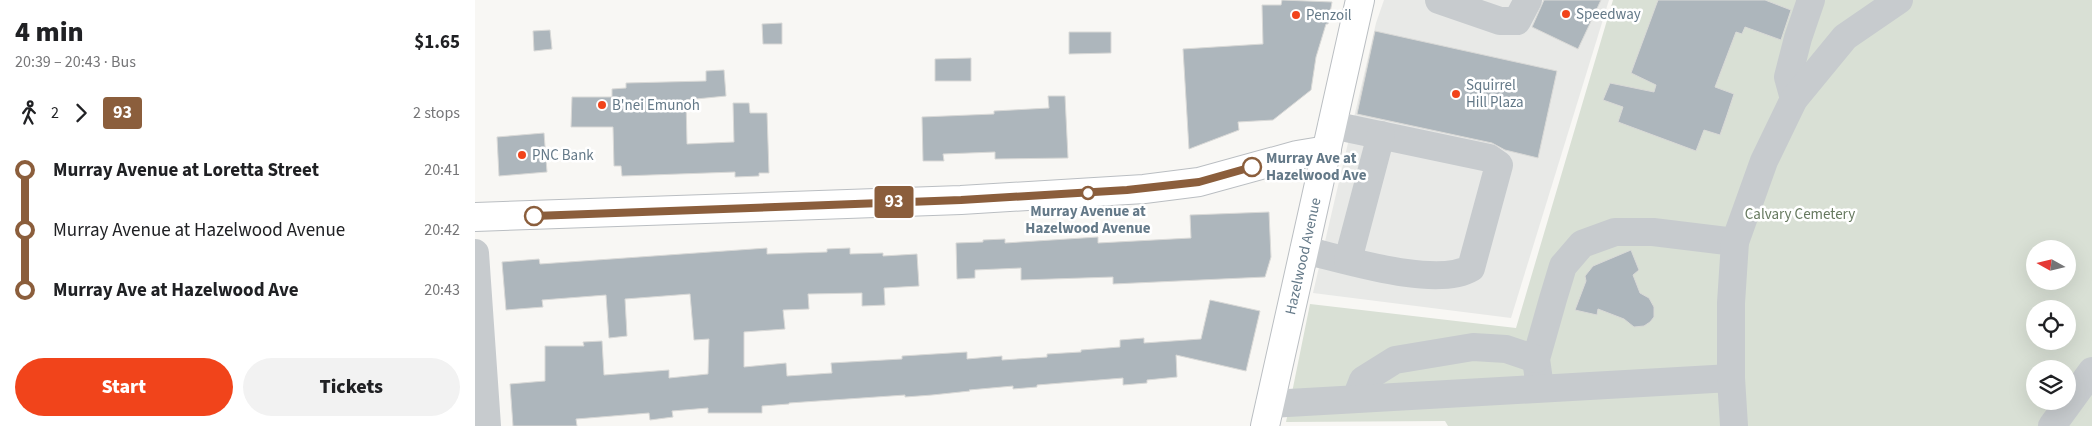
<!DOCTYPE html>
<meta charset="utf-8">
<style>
:root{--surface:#fff;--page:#f2f2f2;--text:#202124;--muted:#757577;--accent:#f1441b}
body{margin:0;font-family:"Source Sans 3",sans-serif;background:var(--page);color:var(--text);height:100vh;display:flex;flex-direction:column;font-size:19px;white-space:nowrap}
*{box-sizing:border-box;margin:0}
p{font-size:16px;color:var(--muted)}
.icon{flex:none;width:28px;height:28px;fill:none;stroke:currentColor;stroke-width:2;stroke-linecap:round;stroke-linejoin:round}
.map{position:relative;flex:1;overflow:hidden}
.details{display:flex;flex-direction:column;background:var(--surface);width:475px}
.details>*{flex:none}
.badge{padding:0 10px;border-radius:4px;font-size:18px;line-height:32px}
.needle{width:32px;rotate:278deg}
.buttons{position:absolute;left:1551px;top:240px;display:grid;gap:10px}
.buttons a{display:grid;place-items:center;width:50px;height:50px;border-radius:50%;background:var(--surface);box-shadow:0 5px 20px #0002;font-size:25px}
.map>.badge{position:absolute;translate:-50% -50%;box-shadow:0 0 0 2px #fff}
.legs{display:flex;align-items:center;gap:8px;height:55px;padding:0 15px;font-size:16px}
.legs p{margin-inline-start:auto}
.summary{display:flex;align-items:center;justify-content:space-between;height:85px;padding:0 15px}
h1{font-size:28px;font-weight:800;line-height:38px}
.primary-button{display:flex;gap:10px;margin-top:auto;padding:10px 15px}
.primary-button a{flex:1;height:58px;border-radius:30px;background:var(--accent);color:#fff;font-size:20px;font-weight:800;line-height:58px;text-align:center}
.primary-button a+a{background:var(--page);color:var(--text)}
ul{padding:0 15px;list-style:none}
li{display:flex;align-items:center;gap:18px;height:60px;font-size:19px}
li i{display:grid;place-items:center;width:8px;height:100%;margin:0 6px;background:currentColor}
li i::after{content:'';width:12px;height:12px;margin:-6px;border:4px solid;border-radius:50%;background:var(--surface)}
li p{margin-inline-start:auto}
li:first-child i{background:linear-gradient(#0000 50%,currentColor 0)}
li:last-child i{background:linear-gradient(currentColor 50%,#0000 0)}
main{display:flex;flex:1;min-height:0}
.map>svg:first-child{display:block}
.built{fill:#e8e9e7}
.green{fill:#d9e0d5;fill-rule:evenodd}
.building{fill:#adb6bc;stroke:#d9d9d7}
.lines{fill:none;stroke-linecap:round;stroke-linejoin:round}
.major-casing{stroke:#babec2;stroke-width:30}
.minor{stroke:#c7cbce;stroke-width:28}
.major{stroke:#fff;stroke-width:28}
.line-1-casing{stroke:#fff;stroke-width:11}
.line-1{stroke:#8b5e3c;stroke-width:8}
.poi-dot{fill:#f1441b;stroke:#fff;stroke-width:2}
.stop-1-dot{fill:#fff;stroke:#8b5e3c;stroke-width:2.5}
.labels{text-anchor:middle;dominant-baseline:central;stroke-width:5;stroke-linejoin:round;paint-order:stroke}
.poi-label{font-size:15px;fill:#647988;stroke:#fff;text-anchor:start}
.stop-label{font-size:15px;font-weight:bold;fill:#647988;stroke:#fff;text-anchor:start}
.park-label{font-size:15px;fill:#66795f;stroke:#fff}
.street-label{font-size:15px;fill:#647988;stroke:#fff}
</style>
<main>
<section class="details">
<div class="summary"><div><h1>4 min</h1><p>20:39 – 20:43 · Bus</p></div><b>$1.65</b></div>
<div class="legs"><svg class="icon" aria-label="walk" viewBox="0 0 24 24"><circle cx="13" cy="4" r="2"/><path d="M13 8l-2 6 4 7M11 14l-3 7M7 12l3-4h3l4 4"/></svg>2<svg class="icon" aria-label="forward" viewBox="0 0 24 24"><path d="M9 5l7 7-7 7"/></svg><b class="badge" style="background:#8b5e3c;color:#fff">93</b><p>2 stops</p></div>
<ul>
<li><i style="color:#8b5e3c"></i><b>Murray Avenue at Loretta Street</b><p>20:41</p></li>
<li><i style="color:#8b5e3c"></i><span>Murray Avenue at Hazelwood Avenue</span><p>20:42</p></li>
<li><i style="color:#8b5e3c"></i><b>Murray Ave at Hazelwood Ave</b><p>20:43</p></li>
</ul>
<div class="primary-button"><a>Start</a><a>Tickets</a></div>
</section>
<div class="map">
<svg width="1617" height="426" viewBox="0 0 1617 426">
<rect width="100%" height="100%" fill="#f8f7f4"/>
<path class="built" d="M 909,0 L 1134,0 L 1036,318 L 838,293 L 901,23 Z"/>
<path class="green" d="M 1138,0 L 1617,0 L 1617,426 L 973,426 L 970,421 L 811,422 L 835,304 L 1041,328 ZM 1560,249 L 1592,249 L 1592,281 L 1560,281 ZM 1560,309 L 1592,309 L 1592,341 L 1560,341 ZM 1560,369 L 1592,369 L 1592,401 L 1560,401 Z"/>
<g class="building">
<path d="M 807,0 L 857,2 L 853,24 L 851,24 L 841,57 L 836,90 L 798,120 L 763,122 L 764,130 L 714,149 L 708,49 L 788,44 L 787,5 L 806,5 Z"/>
<path d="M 1069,0 L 1126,0 L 1103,49 L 1057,27 Z"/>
<path d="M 1183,0 L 1290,0 L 1316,10 L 1306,40 L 1270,27 L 1267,34 L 1261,32 L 1240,87 L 1259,94 L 1252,115 L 1245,135 L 1229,130 L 1221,151 L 1143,122 L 1148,107 L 1128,100 L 1135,83 L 1179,92 L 1181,85 L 1156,73 Z"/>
<path d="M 307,23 L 307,44 L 288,44 L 287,24 Z"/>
<path d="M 75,30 L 77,49 L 59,51 L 58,31 Z"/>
<path d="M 900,31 L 1082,71 L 1063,158 L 1030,150 L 1017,143 L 882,114 Z"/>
<path d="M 594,32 L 636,32 L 636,53 L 594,54 Z"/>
<path d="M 496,58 L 496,81 L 460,81 L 460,59 Z"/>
<path d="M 249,70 L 251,96 L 211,100 L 212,144 L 259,142 L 258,103 L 274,103 L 275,113 L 292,113 L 294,173 L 284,173 L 284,176 L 260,177 L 260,172 L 147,176 L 146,166 L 139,166 L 138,127 L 96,127 L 97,97 L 137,97 L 137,89 L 151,88 L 151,83 L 231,81 L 231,71 Z"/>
<path d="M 573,96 L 590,96 L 593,158 L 520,159 L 520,152 L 468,154 L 469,161 L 448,161 L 447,117 L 519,114 L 519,111 L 574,108 Z"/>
<path d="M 69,133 L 72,172 L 24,176 L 22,137 Z"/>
<path d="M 794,212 L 796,257 L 790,277 L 638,284 L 638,277 L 546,280 L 546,268 L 500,270 L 500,278 L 482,279 L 481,243 L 508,242 L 508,240 L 530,239 L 530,243 L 623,237 L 623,243 L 716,238 L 715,215 Z"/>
<path d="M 292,248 L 292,254 L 352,252 L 352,249 L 375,248 L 375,254 L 408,253 L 408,256 L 442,254 L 444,286 L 409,288 L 410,305 L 387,306 L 387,293 L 333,294 L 334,309 L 308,310 L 310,329 L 269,332 L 269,367 L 311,363 L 312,376 L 357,373 L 356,363 L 427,359 L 427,356 L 492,352 L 492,359 L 527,356 L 527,360 L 572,357 L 572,354 L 606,352 L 606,350 L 645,347 L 645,340 L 669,338 L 669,343 L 726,339 L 735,300 L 785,311 L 771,371 L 701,355 L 702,377 L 672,380 L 672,383 L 648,385 L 648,378 L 562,385 L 562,387 L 538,389 L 538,386 L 494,390 L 495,391 L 457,395 L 430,397 L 430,395 L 314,403 L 314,404 L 287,406 L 287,413 L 233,413 L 233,408 L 197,411 L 198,417 L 175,420 L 174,413 L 101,419 L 102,426 L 38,426 L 35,384 L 70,381 L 70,346 L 109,346 L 108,342 L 127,341 L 129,375 L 194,370 L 194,378 L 233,374 L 234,339 L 219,340 L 215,294 L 150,299 L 152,336 L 134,338 L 131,295 L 67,300 L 68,307 L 31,310 L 27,262 L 64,259 L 65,264 Z"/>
<path d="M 1156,250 L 1164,270 L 1158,275 L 1165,293 L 1174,298 L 1179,307 L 1179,317 L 1175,322 L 1169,326 L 1159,327 L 1149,319 L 1123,309 L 1122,315 L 1100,310 L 1111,281 L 1110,276 L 1118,266 Z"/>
</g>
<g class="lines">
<defs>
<g id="major">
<path d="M 0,217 L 486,200 L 669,189 L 724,182 L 822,155 L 852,150"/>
<path id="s1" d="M 790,426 L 885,0"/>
</g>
</defs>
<use href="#major" class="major-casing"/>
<g class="minor">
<path d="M 964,0 L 1025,21 L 1042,21 L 1053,0"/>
<path d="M 1319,99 L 1313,77 L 1323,38 L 1336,0"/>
<path d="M 829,250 C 869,259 961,289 996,268 L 1024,165 L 1014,158 L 857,125"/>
<path d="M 0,253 L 12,426"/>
<path d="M 873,260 L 906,135"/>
<path d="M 1065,388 L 1061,359 L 1078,299 L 1088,266 L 1107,244 L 1140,232 L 1178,232 L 1260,242"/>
<path d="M 881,398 L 888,380 L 920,360 L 998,347 L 1031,349 L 1061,359"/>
<path d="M 795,404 L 1256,378"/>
<path d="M 1259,426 L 1256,378 L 1256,303 L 1260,242 L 1289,161 L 1319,99 L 1370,37 L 1424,0"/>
<path d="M 1577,426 L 1617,371"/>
</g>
<use href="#major" class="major"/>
</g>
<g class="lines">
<defs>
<path id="line-1" d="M 59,216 L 486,200 L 652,190 L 724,182 L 777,167"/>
</defs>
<use href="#line-1" class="line-1-casing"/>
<use href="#line-1" class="line-1"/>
</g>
<g class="poi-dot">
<circle cx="1091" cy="14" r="5"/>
<circle cx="821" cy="15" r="5"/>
<circle cx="981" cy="94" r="5"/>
<circle cx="127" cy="105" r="5"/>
<circle cx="47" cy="155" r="5"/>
</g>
<g class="stop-1-dot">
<circle cx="777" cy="167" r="9"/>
<circle cx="613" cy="193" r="6"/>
<circle cx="59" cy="216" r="9"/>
</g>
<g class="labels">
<g class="poi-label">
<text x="1101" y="14">Speedway</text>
<text x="831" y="15">Penzoil</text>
<text x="991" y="85">Squirrel<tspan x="991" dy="17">Hill Plaza</tspan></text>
<text x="137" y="105">B'nei Emunoh</text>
<text x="57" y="155">PNC Bank</text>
</g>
<g class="stop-label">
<text x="791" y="158">Murray Ave at<tspan x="791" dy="17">Hazelwood Ave</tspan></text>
<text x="613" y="211" text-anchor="middle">Murray Avenue at<tspan x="613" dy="17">Hazelwood Avenue</tspan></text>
</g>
<g class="park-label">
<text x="1325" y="214">Calvary Cemetery</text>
</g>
<g class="street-label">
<text stroke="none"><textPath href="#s1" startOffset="174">Hazelwood Avenue</textPath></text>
</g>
</g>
</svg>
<div class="buttons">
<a><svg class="needle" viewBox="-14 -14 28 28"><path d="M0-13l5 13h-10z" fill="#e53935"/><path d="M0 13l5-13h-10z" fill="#757577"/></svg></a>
<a><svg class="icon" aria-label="locate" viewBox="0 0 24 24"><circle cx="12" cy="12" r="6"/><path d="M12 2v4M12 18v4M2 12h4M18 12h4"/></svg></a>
<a><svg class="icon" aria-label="layers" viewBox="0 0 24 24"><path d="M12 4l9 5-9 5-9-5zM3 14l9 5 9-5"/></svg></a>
</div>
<b class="badge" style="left:419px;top:202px;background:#8b5e3c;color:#fff">93</b>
</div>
</main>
